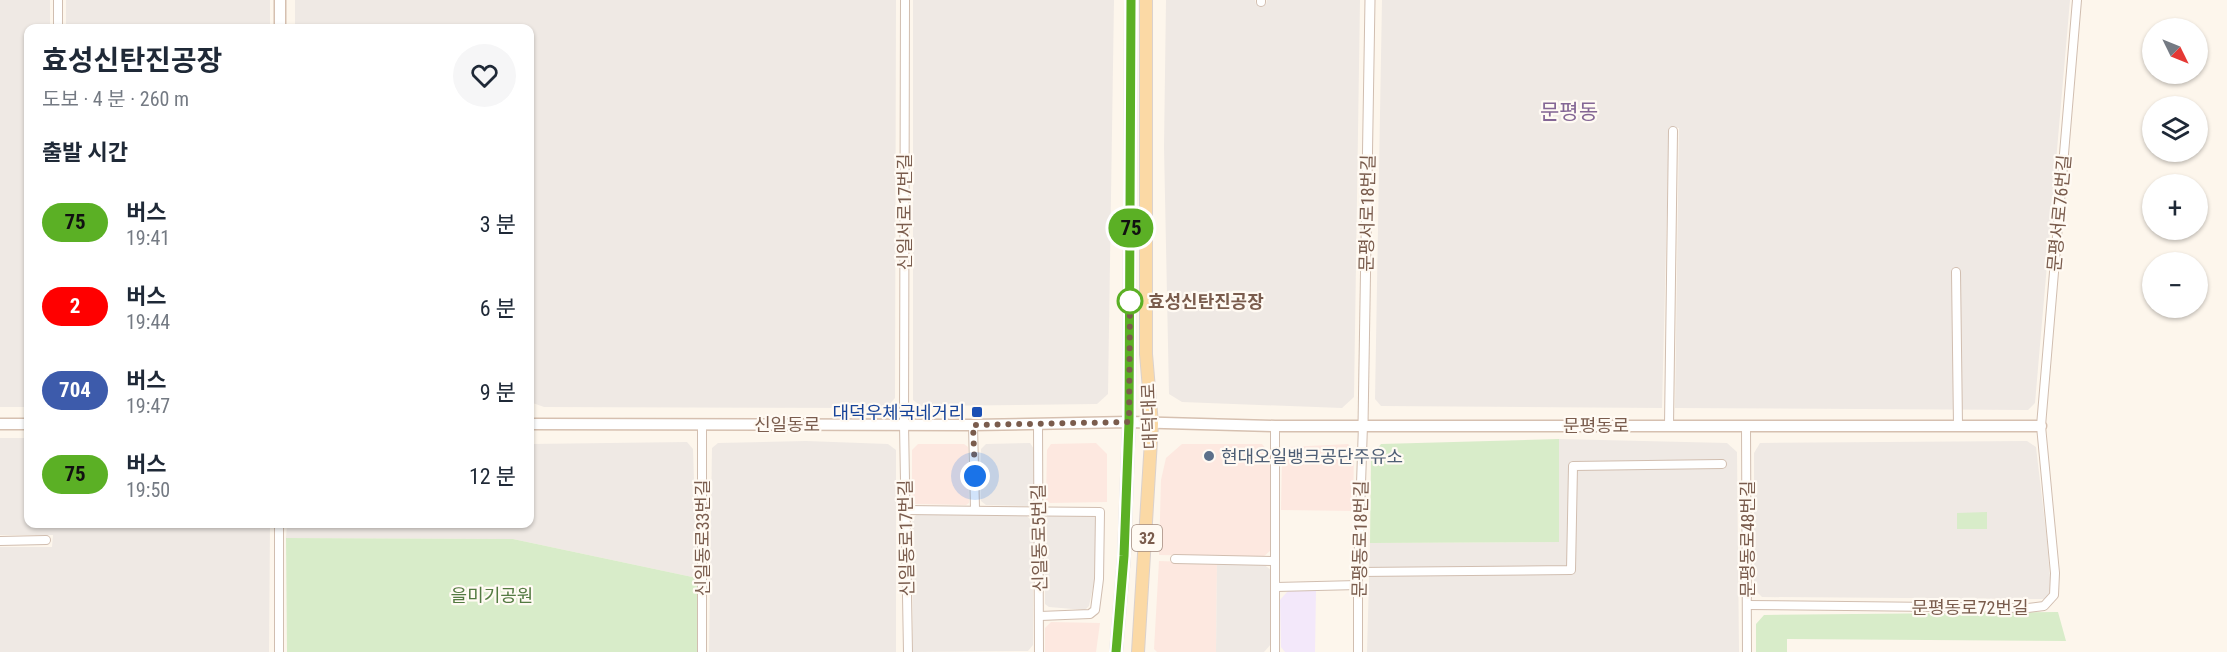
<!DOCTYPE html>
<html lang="ko">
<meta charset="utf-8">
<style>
:root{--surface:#fff;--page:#f6f6f7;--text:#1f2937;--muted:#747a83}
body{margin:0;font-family:"Roboto Condensed","Noto Sans KR",sans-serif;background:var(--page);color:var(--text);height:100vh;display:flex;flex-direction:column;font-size:22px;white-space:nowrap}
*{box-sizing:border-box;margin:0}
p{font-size:20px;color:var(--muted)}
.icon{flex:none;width:33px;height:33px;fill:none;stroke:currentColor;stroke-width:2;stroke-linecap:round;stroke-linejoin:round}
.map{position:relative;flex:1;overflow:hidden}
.panel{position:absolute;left:24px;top:24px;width:510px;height:504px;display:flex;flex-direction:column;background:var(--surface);border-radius:12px;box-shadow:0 2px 4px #0004}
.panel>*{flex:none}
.badge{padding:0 12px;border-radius:20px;font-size:21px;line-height:39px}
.needle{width:39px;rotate:133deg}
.tools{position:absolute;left:2142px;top:18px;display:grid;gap:12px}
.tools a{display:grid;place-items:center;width:66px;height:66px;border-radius:50%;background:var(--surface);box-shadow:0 2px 4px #0004;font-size:30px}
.you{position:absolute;width:30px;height:30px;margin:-15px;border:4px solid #fff;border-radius:50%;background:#1a73e8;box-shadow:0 0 0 9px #1a73e833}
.map>.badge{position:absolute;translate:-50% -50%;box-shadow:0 0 0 3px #fff}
h2{padding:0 18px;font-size:22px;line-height:54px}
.round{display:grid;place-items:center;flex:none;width:63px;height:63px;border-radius:32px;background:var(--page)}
.headline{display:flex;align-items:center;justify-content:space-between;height:102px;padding:0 18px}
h1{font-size:28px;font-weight:700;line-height:45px}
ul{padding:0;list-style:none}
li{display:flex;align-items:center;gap:18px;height:84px;padding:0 18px}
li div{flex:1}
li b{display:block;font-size:22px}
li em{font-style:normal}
li .badge{min-width:66px;font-weight:700;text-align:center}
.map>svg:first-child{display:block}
.commercial{fill:#fde8e0}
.industrial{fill:#efe9e4}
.education{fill:#f3e8fa}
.green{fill:#d8ecc9}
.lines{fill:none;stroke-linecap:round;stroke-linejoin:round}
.minor-casing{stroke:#d1beb0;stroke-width:10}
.tertiary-casing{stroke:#d1beb0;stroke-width:11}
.secondary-casing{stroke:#d6c0b0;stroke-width:13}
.primary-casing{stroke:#dad1cd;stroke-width:14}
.minor{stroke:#fff;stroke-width:8}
.tertiary{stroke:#fff;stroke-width:9}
.secondary{stroke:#fff;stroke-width:10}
.primary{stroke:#fbd9a5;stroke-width:12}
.line-casing{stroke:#fff;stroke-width:14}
.line{stroke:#5bb025;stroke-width:9}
.walk{stroke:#7a5c4d;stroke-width:6;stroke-dasharray:0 10.8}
.stop-dot{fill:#fff;stroke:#5bb025;stroke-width:3}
.transit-dot{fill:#1a4fb4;stroke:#fffaf3;stroke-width:2}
.service-dot{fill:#5c6f8a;stroke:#fffaf3;stroke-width:2}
.labels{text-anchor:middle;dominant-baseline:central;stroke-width:4.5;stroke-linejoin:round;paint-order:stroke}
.shield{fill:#fffaf3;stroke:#a28b7f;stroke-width:1.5}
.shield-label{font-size:16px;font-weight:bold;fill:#7a5c4d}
.street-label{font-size:18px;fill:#7a5c4d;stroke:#fffaf3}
.stop-label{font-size:18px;font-weight:bold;fill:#7a5c4d;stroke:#fffaf3;text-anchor:start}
.transit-label{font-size:18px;fill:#164399;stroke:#fffaf3;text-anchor:end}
.service-label{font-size:18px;fill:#4e5e75;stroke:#fffaf3;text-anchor:start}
.park-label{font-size:18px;fill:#537a41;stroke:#fffaf3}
.quarter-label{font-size:21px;fill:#846695;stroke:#fffaf3}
</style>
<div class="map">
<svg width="2227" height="652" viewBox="0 0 2227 652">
<rect width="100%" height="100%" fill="#fdf6ec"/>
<g class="commercial">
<path d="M 1096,443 L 1107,454 L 1107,502 L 1050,503 L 1046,500 L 1047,450 L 1051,444 Z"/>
<path d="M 918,444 L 964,444 L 968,447 L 969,503 L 966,505 L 915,504 L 912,500 L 912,450 Z"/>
<path d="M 1182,444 L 1262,444 L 1271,455 L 1271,550 L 1263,557 L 1159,555 L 1161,480 L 1166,458 Z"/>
<path d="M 1348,444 L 1354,450 L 1353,511 L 1281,510 L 1282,456 L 1289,447 Z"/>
<path d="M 1159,561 L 1217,563 L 1216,652 L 1157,652 L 1154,649 Z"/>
<path d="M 1051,622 L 1100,623 L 1096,652 L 1045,652 L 1045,628 Z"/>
</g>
<g class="industrial">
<path d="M 0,0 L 50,0 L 50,28 L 28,28 L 28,407 L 0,407 Z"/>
<rect x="66" y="0" width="204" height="28"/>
<path d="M 295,0 L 896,0 L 895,398 L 886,408 L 544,407 L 530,402 L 530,28 L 295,28 Z"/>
<path d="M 913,0 L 1114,0 L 1108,394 L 1097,404 L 921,406 L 913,400 Z"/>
<path d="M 1166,0 L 1255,0 L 1256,4 L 1266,4 L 1267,0 L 1360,0 L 1354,397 L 1342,408 L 1182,402 L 1169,394 L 1164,147 Z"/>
<path d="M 1382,0 L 2070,0 L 2035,403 L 2028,410 L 1675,408 L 1679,128 L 1669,127 L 1662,408 L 1381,406 L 1375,399 Z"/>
<path d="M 0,438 L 28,438 L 28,524 L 270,524 L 269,652 L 0,652 L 0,547 L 52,547 L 53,535 L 0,535 Z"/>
<path d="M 1559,439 L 1727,443 L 1737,452 L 1739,652 L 1367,652 L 1370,543 L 1559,542 Z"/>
<path d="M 806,441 L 888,444 L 896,450 L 896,652 L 709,652 L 712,448 L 718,443 Z"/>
<path d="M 2027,441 L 2036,447 L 2047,540 L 2051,591 L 2046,599 L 1762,597 L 1754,589 L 1754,453 L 1760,443 Z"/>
<path d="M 687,442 L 693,449 L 697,578 L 513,539 L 286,538 L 287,524 L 530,524 L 530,444 Z"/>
<path d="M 1030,443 L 1034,449 L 1034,501 L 1028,506 L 986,505 L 981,501 L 981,449 L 986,444 Z"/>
<path d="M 1025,514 L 1033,522 L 1033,645 L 1028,651 L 913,652 L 912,520 L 916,515 Z"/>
<path d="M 1049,515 L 1093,515 L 1097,518 L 1094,583 L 1089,606 L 1085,610 L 1049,607 L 1045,604 L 1045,520 Z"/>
<path d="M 1217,563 L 1263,564 L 1271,570 L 1271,644 L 1264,652 L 1216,652 Z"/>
</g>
<path class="education" d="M 1288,591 L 1316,591 L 1315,652 L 1285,652 L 1281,647 L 1280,600 Z"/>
<g class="green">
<path d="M 1559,439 L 1559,542 L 1370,543 L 1371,457 L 1381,444 Z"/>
<path d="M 1987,512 L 1987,529 L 1957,529 L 1957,513 Z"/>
<path d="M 286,538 L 513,539 L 697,578 L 697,652 L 287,652 Z"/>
<path d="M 2058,612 L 2066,641 L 1787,639 L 1787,652 L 1756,652 L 1756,624 L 1764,615 Z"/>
</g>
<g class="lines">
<defs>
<g id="minor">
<path d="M 58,0 L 58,28"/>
<path d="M 905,0 L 904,424 L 908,652"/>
<path d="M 1261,2 L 1261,0"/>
<path d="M 1956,272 L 1958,426"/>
<path d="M 702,424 L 702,652"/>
<path d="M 973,425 L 975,509"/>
<path d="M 1038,425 L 1039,652"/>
<path d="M 1669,425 L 1673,131"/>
<path d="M 1746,425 L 1747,652"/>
<path d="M 905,510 L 1100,512 L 1099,579 L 1095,610 L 1090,614 L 1040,616"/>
<path d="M 0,541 L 46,540"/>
<path d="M 1175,559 L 1275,561"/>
<path d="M 1358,572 L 1571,570 L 1573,466 L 1722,464"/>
<path d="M 1276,587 L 1358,585"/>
<path d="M 1747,605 L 2028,608 L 2044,606 L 2054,595 L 2055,573 L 2041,426 L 2077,0"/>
<path d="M 279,652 L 279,524"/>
<path d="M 1275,652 L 1275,426"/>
<path d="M 1358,652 L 1358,572 L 1363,425"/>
</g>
<path id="tertiary" d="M 1363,425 L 1370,0"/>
<g id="secondary">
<path d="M 280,28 L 280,0"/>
<path d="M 0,424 L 28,424"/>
<path d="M 530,424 L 973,425 L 1129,422 L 1275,426 L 2041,426"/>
</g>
<g id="primary">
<path d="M 1116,652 L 1124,557 L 1129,422 L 1131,0"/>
<path d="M 1138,652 L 1152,424 L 1146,354 L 1146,0"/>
</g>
</defs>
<use href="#minor" class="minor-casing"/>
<use href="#tertiary" class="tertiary-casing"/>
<use href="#secondary" class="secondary-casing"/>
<use href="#primary" class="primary-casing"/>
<use href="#minor" class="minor"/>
<use href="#tertiary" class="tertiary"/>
<use href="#secondary" class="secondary"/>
<use href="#primary" class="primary"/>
</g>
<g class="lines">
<defs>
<path id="line" d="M 1116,652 L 1124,556 L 1129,422 L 1131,0"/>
</defs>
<use href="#line" class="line-casing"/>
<use href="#line" class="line"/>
<path class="walk" d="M 975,476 L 973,425 L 1129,422 L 1130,301"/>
</g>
<circle class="stop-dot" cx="1130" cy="301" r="12"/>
<rect class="transit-dot" x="971" y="406" width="12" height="12" rx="3"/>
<circle class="service-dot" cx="1209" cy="456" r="6"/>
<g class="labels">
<rect class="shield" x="1132" y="525" width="30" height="26" rx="4.5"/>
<g class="shield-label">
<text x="1147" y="538">32</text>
</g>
<g class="street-label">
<text transform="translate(904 212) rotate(-90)">신일서로17번길</text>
<text transform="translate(1367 213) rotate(-89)">문평서로18번길</text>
<text transform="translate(2059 213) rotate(-85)">문평서로76번길</text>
<text transform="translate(1149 416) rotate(-92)">대덕대로</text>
<text x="787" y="424">신일동로</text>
<text x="1596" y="425">문평동로</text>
<text transform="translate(702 538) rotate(-90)">신일동로33번길</text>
<text transform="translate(906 538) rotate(-91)">신일동로17번길</text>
<text transform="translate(1039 538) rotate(-91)">신일동로5번길</text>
<text transform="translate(1360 539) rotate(-89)">문평동로18번길</text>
<text transform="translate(1747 539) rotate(-90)">문평동로48번길</text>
<text x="1970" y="607">문평동로72번길</text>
</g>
<g class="stop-label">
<text x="1148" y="301">효성신탄진공장</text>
</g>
<g class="transit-label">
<text x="965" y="412">대덕우체국네거리</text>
</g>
<g class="service-label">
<text x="1221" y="456">현대오일뱅크공단주유소</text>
</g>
<g class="park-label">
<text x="492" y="595">을미기공원</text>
</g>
<g class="quarter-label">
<text x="1569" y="112">문평동</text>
</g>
</g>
</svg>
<div class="tools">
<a><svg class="needle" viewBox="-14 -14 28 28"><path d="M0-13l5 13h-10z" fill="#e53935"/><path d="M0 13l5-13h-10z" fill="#747a83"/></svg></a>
<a><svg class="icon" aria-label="layers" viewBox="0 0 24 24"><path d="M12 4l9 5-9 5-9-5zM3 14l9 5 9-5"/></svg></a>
<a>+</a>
<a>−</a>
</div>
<div class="you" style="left:975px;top:476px"></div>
<b class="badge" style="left:1131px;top:228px;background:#5bb025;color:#111">75</b>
<section class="panel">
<div class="headline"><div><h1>효성신탄진공장</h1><p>도보 · 4 분 · 260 m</p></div><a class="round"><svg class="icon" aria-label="heart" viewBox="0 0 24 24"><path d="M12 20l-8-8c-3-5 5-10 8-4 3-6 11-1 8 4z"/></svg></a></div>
<h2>출발 시간</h2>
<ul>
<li><span class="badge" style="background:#5bb025;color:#111">75</span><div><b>버스</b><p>19:41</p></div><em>3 분</em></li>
<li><span class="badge" style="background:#f00;color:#fff">2</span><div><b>버스</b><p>19:44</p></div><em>6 분</em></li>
<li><span class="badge" style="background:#3d5bab;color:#fff">704</span><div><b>버스</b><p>19:47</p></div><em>9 분</em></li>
<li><span class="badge" style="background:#5bb025;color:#111">75</span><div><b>버스</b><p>19:50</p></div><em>12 분</em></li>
</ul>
</section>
</div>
